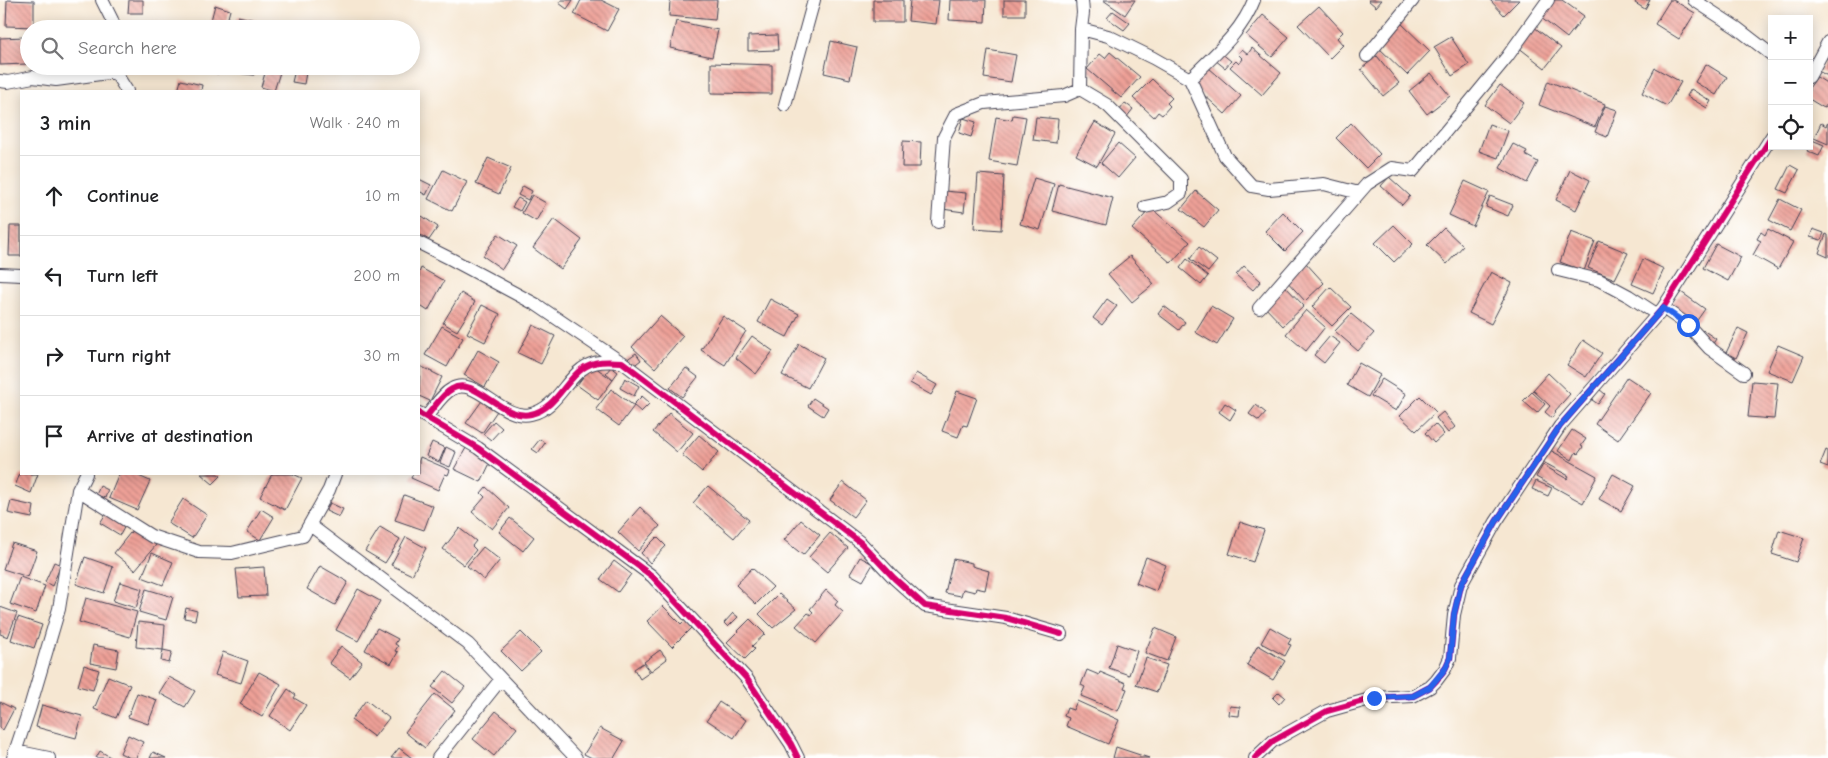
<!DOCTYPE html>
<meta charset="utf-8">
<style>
:root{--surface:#fff;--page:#f6f6f6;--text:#202124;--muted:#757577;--line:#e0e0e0}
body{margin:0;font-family:"Comic Neue",sans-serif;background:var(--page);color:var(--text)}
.controls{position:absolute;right:15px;top:15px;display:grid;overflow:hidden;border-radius:0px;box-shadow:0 2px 12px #0003}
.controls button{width:45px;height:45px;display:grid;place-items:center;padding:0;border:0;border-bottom:1px solid var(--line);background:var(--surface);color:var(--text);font:25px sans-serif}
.stop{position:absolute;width:15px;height:15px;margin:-11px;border:4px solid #2563eb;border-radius:50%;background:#fff}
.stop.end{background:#2563eb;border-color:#fff;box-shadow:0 1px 5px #0008}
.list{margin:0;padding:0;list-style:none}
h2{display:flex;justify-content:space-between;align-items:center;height:65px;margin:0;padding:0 20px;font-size:21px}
h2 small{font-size:16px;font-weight:400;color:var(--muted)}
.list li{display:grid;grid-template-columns:32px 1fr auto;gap:15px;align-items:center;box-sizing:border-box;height:80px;padding:0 20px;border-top:1px solid var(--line)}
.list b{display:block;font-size:19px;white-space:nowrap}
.list em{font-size:16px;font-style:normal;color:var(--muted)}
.icon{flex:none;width:28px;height:28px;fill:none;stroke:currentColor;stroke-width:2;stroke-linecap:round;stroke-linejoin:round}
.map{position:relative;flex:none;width:1828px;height:758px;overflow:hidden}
.search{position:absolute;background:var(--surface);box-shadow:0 2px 12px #0003;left:20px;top:20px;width:400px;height:55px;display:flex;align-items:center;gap:12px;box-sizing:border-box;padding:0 18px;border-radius:28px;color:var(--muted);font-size:19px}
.panel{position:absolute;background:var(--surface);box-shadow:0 2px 12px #0003;left:20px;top:90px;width:400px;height:385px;border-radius:0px}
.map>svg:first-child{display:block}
</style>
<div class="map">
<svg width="1828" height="758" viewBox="0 0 1828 758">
<defs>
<pattern id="building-back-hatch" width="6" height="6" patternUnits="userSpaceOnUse" patternTransform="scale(1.25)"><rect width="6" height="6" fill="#eea097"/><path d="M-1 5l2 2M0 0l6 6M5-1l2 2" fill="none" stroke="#c0827c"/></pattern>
</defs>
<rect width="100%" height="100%" fill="#fff"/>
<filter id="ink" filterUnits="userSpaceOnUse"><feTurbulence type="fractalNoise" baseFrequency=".02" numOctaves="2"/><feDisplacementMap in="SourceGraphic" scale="10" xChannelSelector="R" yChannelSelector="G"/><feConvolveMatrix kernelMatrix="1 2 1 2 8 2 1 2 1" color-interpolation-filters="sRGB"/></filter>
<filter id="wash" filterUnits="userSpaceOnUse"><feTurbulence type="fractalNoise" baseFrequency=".0096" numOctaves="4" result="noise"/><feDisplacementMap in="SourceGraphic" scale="20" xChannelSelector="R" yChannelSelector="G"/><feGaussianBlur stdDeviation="1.12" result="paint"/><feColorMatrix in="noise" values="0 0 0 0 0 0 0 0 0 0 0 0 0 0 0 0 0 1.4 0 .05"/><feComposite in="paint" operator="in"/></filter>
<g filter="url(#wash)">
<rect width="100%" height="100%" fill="#f6e7d2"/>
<g id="blocks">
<path fill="url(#building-back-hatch)" d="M7 0 34 1V27L6 26Z
M129 0H143V13H128Z
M561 0H573L567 9 559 3Z
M581 0H601L619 9 607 31 574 14Z
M670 0H717L715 20 669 16Z
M873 0H903V22H873Z
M910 0H939L936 24 908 21Z
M950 0H986L985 22 949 20Z
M1004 0H1025V15H1004Z
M1103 0H1135L1125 15Z
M1368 0H1382L1376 7Z
M1490 0H1519L1504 15Z
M1554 0H1562L1584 16 1567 38 1540 17Z
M1637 0H1650L1645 9 1635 3Z
M1670 0H1673L1695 13 1679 39 1655 24Z
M215 5 230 10 225 29 209 28Z
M1319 6 1343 32 1337 38 1343 45 1330 58 1298 25Z
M1113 11 1130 23 1124 30 1107 18Z
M1263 15 1289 37 1272 57 1246 35Z
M238 16 272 24 271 29H235Z
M676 21 718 30 712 57 670 48Z
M133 22 134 29H122V23Z
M1400 22 1430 51 1407 75 1377 46Z
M1534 27 1561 48 1545 68 1518 47Z
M777 35 778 50 748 51V36Z
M25 37 27 64 0 65V38Z
M1451 37 1469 65 1452 76 1434 47Z
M831 41 857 47 850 79 824 73Z
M1252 48 1281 73 1262 95 1230 67 1236 61 1239 64 1243 59 1238 54 1242 49 1248 54Z
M988 50 1016 55 1011 82 984 78Z
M1110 52 1140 77 1121 98 1087 69 1100 54 1105 58Z
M1828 52V76L1818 71Z
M1221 53 1231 61 1225 68 1215 60Z
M1377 56 1399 83 1383 96 1361 69Z
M711 63 772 65V94L711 93Z
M1706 64 1727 77 1716 95 1695 82Z
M184 66H219L218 74Z
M228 66H255L254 75 227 72Z
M267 66H282L274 91 261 87Z
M296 66 307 67 304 84 292 82Z
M1209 68 1241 96 1225 114 1193 85Z
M1655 68 1681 82 1667 106 1642 93Z
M1431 73 1450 96 1427 114 1409 91Z
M1817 77 1828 84V103L1824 108 1809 99V88Z
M1152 79 1172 98 1167 103 1170 106 1162 115 1158 112 1154 117 1133 98Z
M181 80 202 85 201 91H178Z
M1548 81 1605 104 1595 127 1539 105Z
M1500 85 1524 103 1509 123 1485 105Z
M1691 89 1711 101 1707 108 1687 96Z
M1125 103 1133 109 1126 118 1118 113Z
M1605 106 1617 110 1607 137 1595 132Z
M1013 115 1026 117 1017 166 989 161 996 117 1012 120Z
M1036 117 1058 119 1056 143 1033 140Z
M963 118 976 122 971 137 959 133Z
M1095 122 1115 134 1097 166 1076 155Z
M1828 122V144L1814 138 1821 123 1826 126Z
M1351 123 1380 154 1366 168 1336 138Z
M1489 124 1508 131 1498 158 1479 151Z
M1812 140 1824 145 1819 156 1807 151Z
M903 141 921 142 920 167H902Z
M1118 143 1135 158 1118 178 1101 163Z
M1513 144 1527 151 1525 155 1538 162 1527 183 1500 168Z
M488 158 511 168 499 194 476 184Z
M1790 165 1799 170 1787 193 1778 189Z
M443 170 467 182 452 211 428 199Z
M1570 170 1590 180 1576 210 1556 200Z
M978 174 1004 176 1001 230 974 228Z
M1389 177 1410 196 1402 205 1381 186Z
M1034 178 1054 184 1040 230 1020 224Z
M419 179 431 185 426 195 419 191Z
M1465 181 1489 192 1473 226 1449 215Z
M1059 184 1113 198 1106 225 1052 211Z
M523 186 532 191 528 200 518 195Z
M944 191 966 193 964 212 942 209Z
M1196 191 1218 210 1204 227 1181 209Z
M532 195 546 203 536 221 522 213Z
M1490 196 1513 205 1508 216 1486 207Z
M518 198 525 202 520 211 512 207Z
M1780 199 1801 210 1790 231 1769 220Z
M1151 208 1190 242 1171 263 1132 229Z
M1283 212 1303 232 1285 251 1265 231Z
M422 216 438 227 429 240 419 234V222Z
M554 219 582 240 561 269 533 248Z
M1394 225 1413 244 1394 262 1375 243Z
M10 226H21V256H9Z
M1444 228 1463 246 1447 264 1427 245Z
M1768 229 1793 242 1778 269 1753 255 1761 241 1757 239 1761 232 1765 235Z
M1813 229 1824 233 1821 240 1810 237Z
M1571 232 1595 241 1584 271 1560 262Z
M498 234 517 246 502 269 483 256Z
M1826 234 1828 235V257L1819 253Z
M1599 241 1628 253 1615 279 1588 268Z
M1716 244 1741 257 1728 281 1703 268Z
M1199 247 1217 261 1208 272 1190 259Z
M1130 256 1154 284 1132 302 1108 274Z
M1187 259 1208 276 1201 285 1180 268Z
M1643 259 1664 269 1653 293 1632 284Z
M1305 262 1324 283 1305 301 1285 279Z
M1244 266 1261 281 1253 290 1236 275Z
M421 268 444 281 428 311 419 305V273Z
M1491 272 1512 283 1491 324 1469 313Z
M1284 285 1304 306 1283 326 1263 305Z
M1330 287 1351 307 1332 326 1312 307Z
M1681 292 1705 309 1693 326 1669 308Z
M461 293 475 302 457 331 443 323Z
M770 299 799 314 787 337 758 322Z
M1107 299 1117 306 1102 325 1093 318Z
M482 305 500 314 485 342 467 333Z
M1164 306 1185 322 1179 330 1158 314Z
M1211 306 1233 319 1217 345 1195 332Z
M1306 310 1325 327 1306 351 1286 334Z
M1351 314 1374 333 1358 351 1335 331Z
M660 316 683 336 655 368 632 347Z
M723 316 746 331 725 365 701 350Z
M533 325 555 336 541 364 518 353Z
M442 326 463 338 447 367 425 355Z
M1738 328 1748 333 1736 358 1726 353Z
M1703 330 1716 339 1712 345 1699 336Z
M752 336 773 351 756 374 736 358Z
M1330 336 1340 343 1324 363 1314 355Z
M1583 340 1602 353 1586 377 1567 365Z
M799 344 824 358 808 388 782 375Z
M1778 345 1804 356 1793 381 1767 371Z
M478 350 499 362 485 387 464 375Z
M636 353 641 360 632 367 626 360Z
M1359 363 1380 375 1368 397 1347 385Z
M592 365 613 380 598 400 577 385Z
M420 366 442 377 430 401 419 396Z
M611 367 618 372 613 379 606 373Z
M686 368 698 377 682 397 670 388Z
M916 373 937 385 931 395 910 383Z
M1548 373 1570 394 1555 411 1556 412 1552 418 1545 412 1550 406 1533 390Z
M1627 377 1651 393 1618 440 1595 424Z
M625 378 639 386 634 396 620 388Z
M1382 379 1406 394 1396 411 1371 396Z
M1752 381 1778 383 1774 419 1748 417Z
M611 389 634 406 619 426 596 409Z
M1599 389 1605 394 1598 404 1592 400Z
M957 391 977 398 967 426 963 425 958 437 942 431Z
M1532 392 1545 404 1537 413 1523 401Z
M642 396 650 403 641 412 633 405Z
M1420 396 1436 412 1416 431 1400 416Z
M484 398 499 408 482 433 466 423Z
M813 398 828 408 823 416 808 406Z
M1225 403 1236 410 1230 420 1219 412Z
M1256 405 1266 413 1259 421 1249 414Z
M1443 412 1455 427 1448 433 1436 418Z
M669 413 693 433 677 452 653 432Z
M494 421 502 428 491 440 483 434Z
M1435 424 1444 434 1434 443 1425 433Z
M1572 430 1586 439 1581 446 1583 447 1578 454 1576 452 1572 460 1558 451Z
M699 435 719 452 702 472 682 455Z
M540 439 545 443 538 453 532 449Z
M432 442 445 448 439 462 426 456Z
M446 447 456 452 450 467 440 463Z
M466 448 491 461 481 482 454 469Z
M1550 450 1597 476 1583 503 1536 477 1543 465 1567 479 1569 476 1543 462Z
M1826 450 1828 451V468L1820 465Z
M420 457 450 470 448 475 445 474 438 490 411 478 413 474H419V461Z
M20 474H38L31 493 15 486Z
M119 474H134L150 481 137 510 109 498Z
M201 474H218L221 476 213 484Z
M272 474H293L302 478 285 510 260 497Z
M1613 474 1635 486 1621 511 1599 499Z
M1536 481 1552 488 1548 496 1532 489Z
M843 482 866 500 853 517 830 500Z
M100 486 108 490 105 498 96 495Z
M708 486 749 520 734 538 693 503Z
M486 487 509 508 492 529 472 512 485 497 481 493Z
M404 495 433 506 424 530 395 520Z
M183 499 207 515 192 538 168 523Z
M11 501 34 506 32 518 8 513Z
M330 503 343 509 339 517 326 511Z
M640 507 660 526 638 551 618 532Z
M261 509 274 517 260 540 247 532Z
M107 512 126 524 120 535 100 523Z
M510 518 534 537 523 551 499 532Z
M801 520 820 535 803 555 784 540Z
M1240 522 1264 530 1253 562 1229 554Z
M380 527 400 539 385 563 365 551Z
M134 528 156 545 135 570 114 553Z
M459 528 476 541 472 546 476 550 464 565 443 549Z
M1779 530 1804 538 1796 562 1772 554Z
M830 533 848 548 827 572 809 557Z
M406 537 426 548 412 575 391 565Z
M657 537 666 546 650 563 641 553Z
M12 543 37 551 28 577 3 569Z
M483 547 500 560 484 580 467 566Z
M152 553 173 562 163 585 142 577Z
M85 557 113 567 104 593 76 584Z
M860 557 873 564 863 581 850 574Z
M1146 557 1166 565 1156 591 1136 583Z
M953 559 972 563V566L989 571 985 590 976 588 975 592 963 589 961 596 945 593Z
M614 561 631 574 618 592 600 579Z
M54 562 61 565 52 586 45 582Z
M320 566 348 582 335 605 307 589Z
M264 567 266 596 239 597 236 569Z
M752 568 773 587 756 604 736 585Z
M20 577 45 586 36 613 10 604Z
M120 582 142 589 136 608 113 601Z
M146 589 173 597 166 620 139 612Z
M358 589 380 601 358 641 336 630Z
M826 590 838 601 835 605 843 612 816 643 796 626 808 613 811 615 813 612 810 609Z
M779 594 796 609 773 628 759 614Z
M86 598 137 612 130 637 79 622Z
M663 606 681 624 685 620 692 627 672 647 647 621Z
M0 607 17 613 8 637 0 634Z
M186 608 197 611 195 620 184 618Z
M733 613 738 617 728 627 724 623Z
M18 617 42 625 34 648 11 640Z
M750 619 765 634 752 646 755 649 745 659 727 642Z
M138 622 165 625 163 650 136 647Z
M1270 627 1291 639 1288 644 1291 645 1285 656 1261 643Z
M377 628 398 639 395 644 398 646 395 651 398 652 391 664 365 650Z
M1155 628 1176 637 1167 661 1145 653Z
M521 632 541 652 521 671 501 651Z
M1117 644 1137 651 1129 675 1109 668Z
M93 645 119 650 116 668 90 663Z
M1258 645 1285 661 1273 680 1247 665Z
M341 646 362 662 350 678 329 663Z
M163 650 172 652 169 663 161 661Z
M660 650 667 659 651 671 644 662Z
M223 652 248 661 241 683 215 675Z
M1146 658 1167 665 1157 692 1136 685Z
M643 663 650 672 640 679 634 669Z
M84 665 99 670 93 690 78 686Z
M1087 670 1099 675 1100 672 1126 683 1124 688 1127 689 1118 711 1081 696 1085 687 1081 685Z
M445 671 465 687 452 703 432 687Z
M259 672 281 684 262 717 240 704Z
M108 676 130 685 116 718 94 709Z
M169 677 195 691 185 707 159 693Z
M288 689 296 695 294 698 306 705 290 730 270 716Z
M1279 692 1285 697 1279 704 1273 698Z
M137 693 157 700 148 724 128 717Z
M435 694 455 710 425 748 405 732Z
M366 700 389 718 374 737 351 720Z
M1077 701 1119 720 1108 744 1066 726 1069 718 1064 716 1067 708 1073 710Z
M0 702 14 709 3 730 0 728Z
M719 702 746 720 734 738 707 720Z
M42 705 82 716 76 738 36 727Z
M1230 706 1240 707 1239 716 1229 715Z
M496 711 517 728 494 756 473 739Z
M600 728 624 741 614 758H592L584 754Z
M128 735 143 742 136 758H130L120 753Z
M1116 747 1149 758H1113Z
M399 748 412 758H391Z
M100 751 112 758H96Z
M153 752 166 758H150Z"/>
</g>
</g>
<g filter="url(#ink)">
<use href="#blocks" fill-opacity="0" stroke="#424052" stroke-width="1"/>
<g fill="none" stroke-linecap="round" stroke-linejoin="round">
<g stroke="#424052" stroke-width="14">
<path id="minor" d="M102 0 112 20 115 29
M1082 0 1083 13 1081 29 1108 36 1153 58 1190 79 1225 156 1252 186 1269 189 1324 184 1359 193
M1694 0 1737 28 1772 55
M1367 56 1413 0
M115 66V72L127 91
M1809 77 1828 42
M1190 79C1214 55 1242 32 1254 0
M0 81 8 82 33 77 56 80 115 72
M1080 89 1107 105 1181 179V193L1168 202 1145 207
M785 105 814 0
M938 222 944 137 956 114 984 103 1064 96 1080 89 1081 29
M419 243 451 259 537 305 621 362
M1558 270 1599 280 1629 296 1658 315
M0 274 21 275
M1259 308 1367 184 1392 168 1413 171 1507 57 1548 0
M1663 308 1688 325 1709 348 1744 373
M419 413 478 448 652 576 747 679 791 744 798 758
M426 417C434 408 442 394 452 389 475 375 502 421 531 414 556 408 564 382 582 369 593 360 609 361 622 362L861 543 894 578 925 606 1006 618 1061 634
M78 490 151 536 199 552 232 553 303 536 329 490 335 474
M310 525 468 644 576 758
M15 751 49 758
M13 758 30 707 59 609 78 490 86 474
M438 758 501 679
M1255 758 1273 741 1327 711 1374 698 1413 696 1430 687 1436 681 1445 669 1450 658 1454 615 1461 585 1496 522 1560 426 1663 308 1772 136"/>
</g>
<use href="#minor" stroke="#fff" stroke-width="12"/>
<g stroke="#fff" stroke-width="9">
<path id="cycleway" d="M419 413 478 448 652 576 747 679 791 744 798 758
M426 417C434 408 442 394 452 389 475 375 502 421 531 414 556 408 564 382 582 369 593 360 609 361 622 362L861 543 894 578 925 606 1006 618 1061 634
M1255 758 1273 741 1327 711 1374 698 1413 696 1430 687 1436 681 1445 669 1450 658 1454 615 1461 585 1496 522 1560 426 1663 308 1772 136"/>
</g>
<use href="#cycleway" stroke="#d6006c" stroke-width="6"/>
</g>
</g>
<g fill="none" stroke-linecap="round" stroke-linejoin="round" filter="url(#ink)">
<path stroke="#2563eb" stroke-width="6" d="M1374 698 1413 696 1430 687 1445 669 1450 658 1454 614 1461 585 1496 522 1560 426 1663 308 1688 325"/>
</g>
</svg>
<div class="controls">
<button>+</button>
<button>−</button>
<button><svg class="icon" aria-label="locate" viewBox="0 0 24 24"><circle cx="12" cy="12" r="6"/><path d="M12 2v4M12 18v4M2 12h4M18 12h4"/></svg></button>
</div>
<div class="stop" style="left:1688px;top:325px"></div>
<div class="stop end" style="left:1374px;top:698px"></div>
<div class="search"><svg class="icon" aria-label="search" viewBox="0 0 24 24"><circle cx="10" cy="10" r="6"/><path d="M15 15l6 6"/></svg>Search here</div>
<section class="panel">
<h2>3 min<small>Walk · 240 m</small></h2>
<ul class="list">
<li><svg class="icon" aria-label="ahead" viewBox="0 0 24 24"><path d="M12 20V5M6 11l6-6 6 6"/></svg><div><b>Continue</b></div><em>10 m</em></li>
<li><svg class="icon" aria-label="left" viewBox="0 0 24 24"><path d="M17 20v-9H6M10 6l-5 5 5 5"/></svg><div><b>Turn left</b></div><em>200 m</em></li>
<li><svg class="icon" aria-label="right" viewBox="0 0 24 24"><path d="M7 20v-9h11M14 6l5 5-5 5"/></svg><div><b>Turn right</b></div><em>30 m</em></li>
<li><svg class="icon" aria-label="arrive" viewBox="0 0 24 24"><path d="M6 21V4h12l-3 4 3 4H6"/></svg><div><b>Arrive at destination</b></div></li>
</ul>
</section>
</div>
